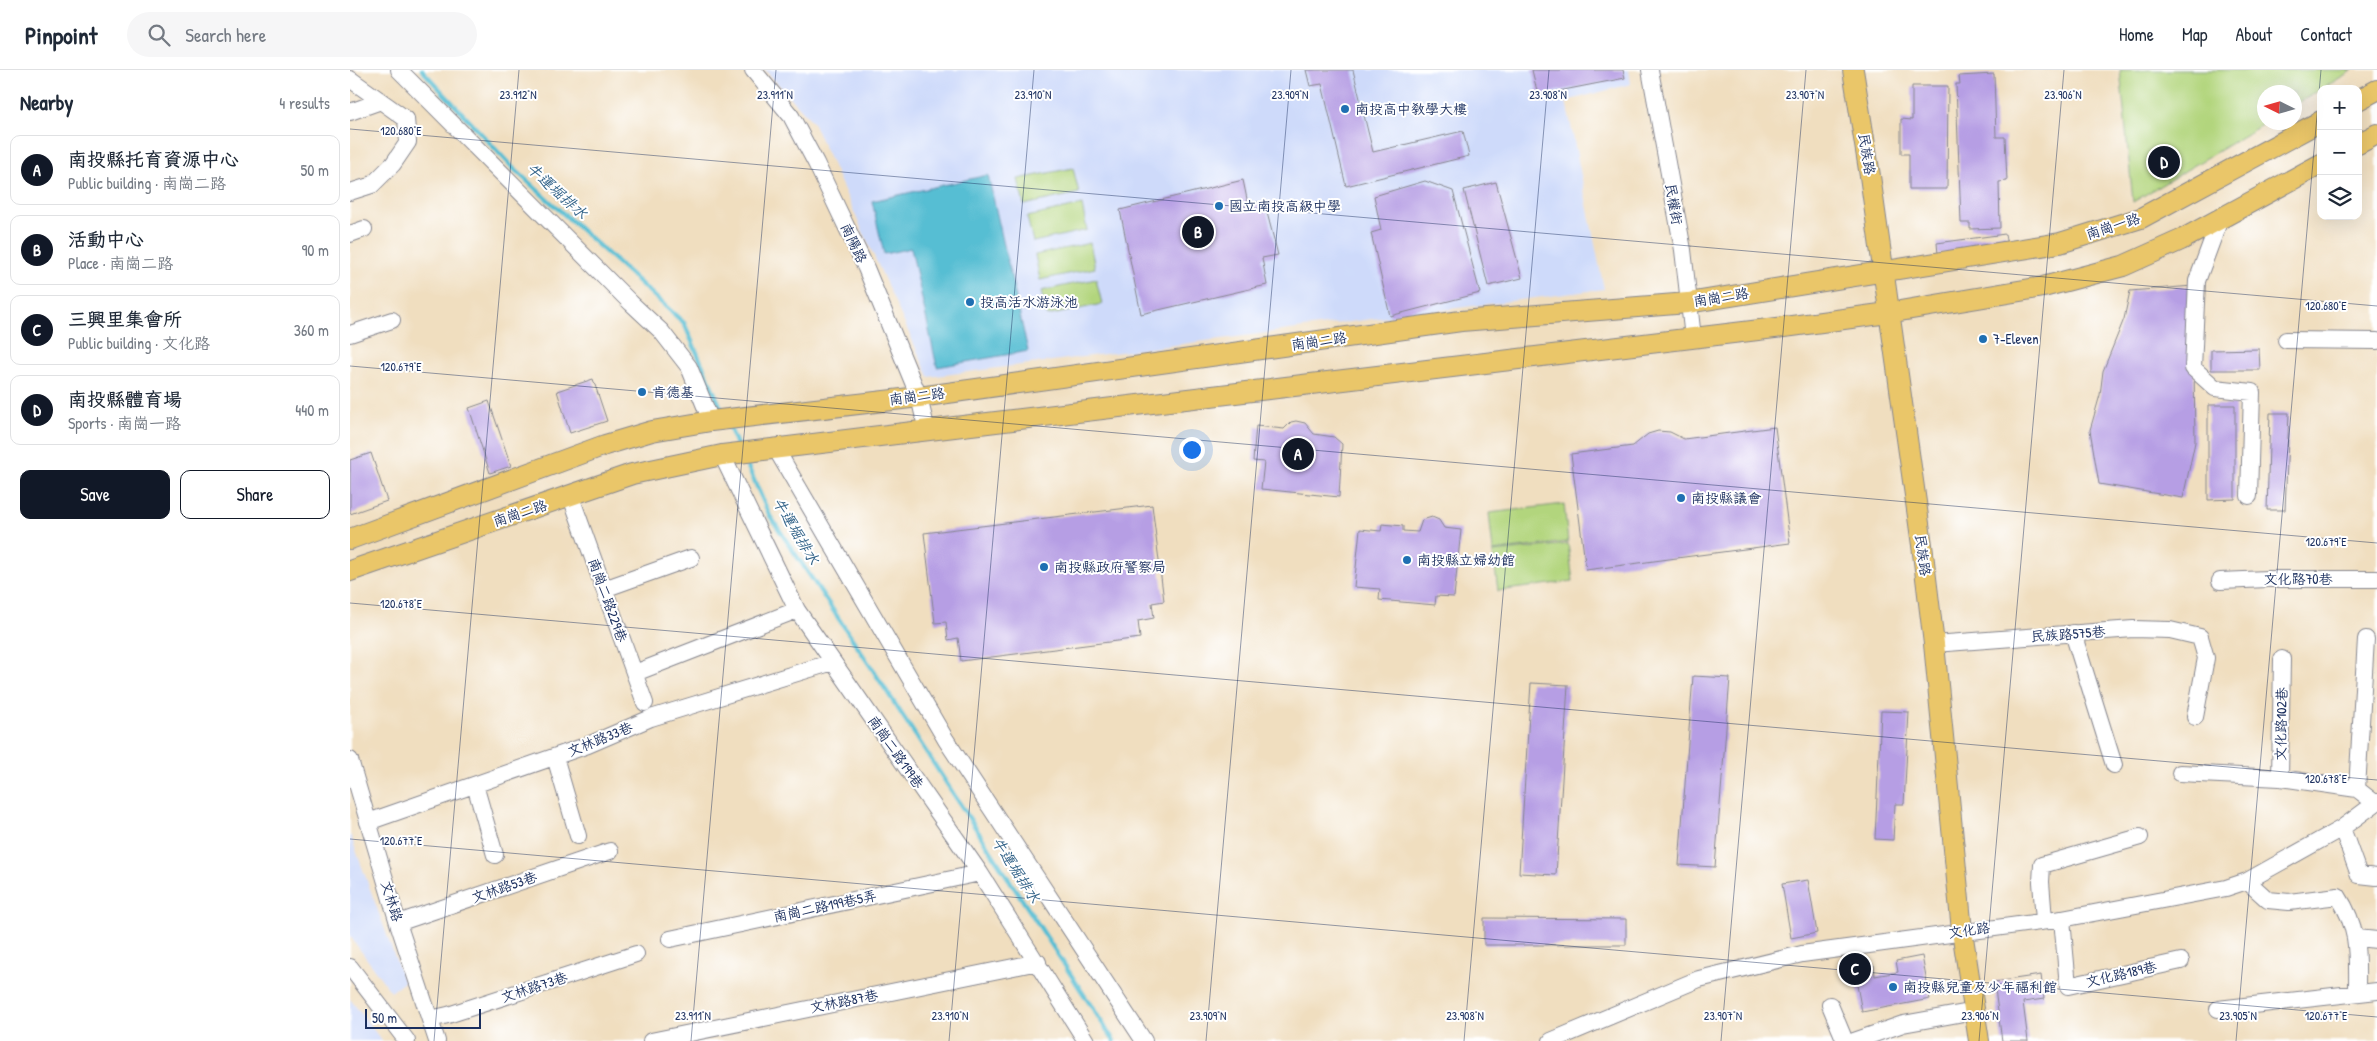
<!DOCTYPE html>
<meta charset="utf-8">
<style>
:root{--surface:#fff;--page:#f6f6f7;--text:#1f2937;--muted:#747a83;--line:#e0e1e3;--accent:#111827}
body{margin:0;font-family:"Patrick Hand","LXGW WenKai TC",sans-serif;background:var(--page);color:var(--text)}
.controls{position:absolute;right:15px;top:15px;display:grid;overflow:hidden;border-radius:10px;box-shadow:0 5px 20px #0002}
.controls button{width:45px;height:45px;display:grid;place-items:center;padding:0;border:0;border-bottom:1px solid var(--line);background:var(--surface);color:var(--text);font:25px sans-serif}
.compass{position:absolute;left:1907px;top:15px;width:45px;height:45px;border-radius:50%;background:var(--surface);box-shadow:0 5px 20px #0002;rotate:275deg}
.scale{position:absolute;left:15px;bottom:12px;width:116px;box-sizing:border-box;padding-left:5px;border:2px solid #1b2f5e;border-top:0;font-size:14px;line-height:18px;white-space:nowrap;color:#1b2f5e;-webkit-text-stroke:4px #fff;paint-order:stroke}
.you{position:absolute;left:841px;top:379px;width:18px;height:18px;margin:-12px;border:4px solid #fff;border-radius:50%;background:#1a73e8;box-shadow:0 0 0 8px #1a73e833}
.badge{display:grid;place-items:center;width:32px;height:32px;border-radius:50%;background:var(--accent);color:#fff;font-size:16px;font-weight:700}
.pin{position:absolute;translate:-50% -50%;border:2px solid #fff;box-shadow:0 1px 5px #0006}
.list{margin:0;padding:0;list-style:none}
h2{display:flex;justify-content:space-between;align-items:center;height:65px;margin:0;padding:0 20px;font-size:21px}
h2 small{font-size:16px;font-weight:400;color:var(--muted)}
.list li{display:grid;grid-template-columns:32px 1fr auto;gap:15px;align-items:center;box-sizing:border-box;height:70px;margin:0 10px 10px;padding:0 10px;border:1px solid var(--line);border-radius:10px}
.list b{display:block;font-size:19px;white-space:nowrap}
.list p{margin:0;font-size:16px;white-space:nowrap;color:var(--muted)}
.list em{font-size:16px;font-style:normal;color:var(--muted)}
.actions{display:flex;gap:10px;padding:15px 20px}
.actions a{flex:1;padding:11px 0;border:1px solid var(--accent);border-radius:10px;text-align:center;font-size:18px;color:var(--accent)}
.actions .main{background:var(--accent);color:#fff}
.icon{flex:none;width:28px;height:28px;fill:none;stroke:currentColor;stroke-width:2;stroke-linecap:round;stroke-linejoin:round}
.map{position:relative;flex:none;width:2027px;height:971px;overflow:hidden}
header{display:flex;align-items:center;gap:30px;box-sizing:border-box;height:70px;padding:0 25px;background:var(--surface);border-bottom:1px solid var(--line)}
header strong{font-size:24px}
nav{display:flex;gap:28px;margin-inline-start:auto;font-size:18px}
.search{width:350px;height:45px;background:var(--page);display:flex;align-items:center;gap:12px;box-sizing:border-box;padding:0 18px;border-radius:28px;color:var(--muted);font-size:19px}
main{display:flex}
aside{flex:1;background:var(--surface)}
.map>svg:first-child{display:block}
</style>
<header>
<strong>Pinpoint</strong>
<div class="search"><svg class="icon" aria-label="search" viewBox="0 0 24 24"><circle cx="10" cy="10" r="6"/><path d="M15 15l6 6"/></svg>Search here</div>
<nav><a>Home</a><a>Map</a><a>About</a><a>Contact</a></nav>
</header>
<main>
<aside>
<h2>Nearby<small>4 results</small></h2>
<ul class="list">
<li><span class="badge">A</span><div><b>南投縣托育資源中心</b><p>Public building · 南崗二路</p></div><em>50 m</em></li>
<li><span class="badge">B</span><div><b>活動中心</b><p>Place · 南崗二路</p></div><em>90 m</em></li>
<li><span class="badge">C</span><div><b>三興里集會所</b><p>Public building · 文化路</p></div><em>360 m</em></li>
<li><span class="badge">D</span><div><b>南投縣體育場</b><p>Sports · 南崗一路</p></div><em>440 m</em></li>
</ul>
<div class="actions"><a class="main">Save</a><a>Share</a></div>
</aside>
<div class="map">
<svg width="2027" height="971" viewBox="0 0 2027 971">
<rect width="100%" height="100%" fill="#fff"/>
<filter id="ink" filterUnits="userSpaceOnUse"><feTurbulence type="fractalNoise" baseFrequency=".02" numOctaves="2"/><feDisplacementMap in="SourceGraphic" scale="10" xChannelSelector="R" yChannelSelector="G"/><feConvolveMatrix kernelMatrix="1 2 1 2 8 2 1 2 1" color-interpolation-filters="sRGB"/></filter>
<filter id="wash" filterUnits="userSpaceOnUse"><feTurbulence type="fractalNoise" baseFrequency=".0096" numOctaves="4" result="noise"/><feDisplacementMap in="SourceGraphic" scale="20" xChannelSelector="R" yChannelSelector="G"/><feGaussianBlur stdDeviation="1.12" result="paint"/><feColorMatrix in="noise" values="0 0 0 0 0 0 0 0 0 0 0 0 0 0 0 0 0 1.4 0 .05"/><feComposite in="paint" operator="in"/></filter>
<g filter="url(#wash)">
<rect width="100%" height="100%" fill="#f0debf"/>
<path fill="#cedafa" d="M415 0H1279L1281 14 1216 31 1254 219 579 307 463 52Z
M0 764 54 912 41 922 0 866Z
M0 929 32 971H0Z"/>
<path fill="#b2d57d" stroke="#66826e" d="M1770 0H2003L1945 35 1944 22H1914L1915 53 1783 132Z
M723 98 729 123 674 135 668 109Z
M732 135 737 160 683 172 677 147Z
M740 173 745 198 690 210 685 185Z
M746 209 752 234 697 246 691 221Z
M1214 434 1218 472 1143 481 1139 443Z
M1218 474 1223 511 1148 521 1143 482Z"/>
<path fill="#56bed3" stroke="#387698" d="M638 105 678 281 587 297 561 178 534 184 522 131Z"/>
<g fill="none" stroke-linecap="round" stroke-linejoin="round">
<path stroke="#56bed3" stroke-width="4.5" d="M72 0 163 98 334 253 374 345
M378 354 388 377
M394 388 420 446 521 597 764 971"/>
</g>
<g id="blocks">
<path fill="#b69ee4" d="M956 0H1003L1023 82 1113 61 1119 86 996 116 972 14 960 16Z
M1182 0H1273L1275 8 1188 25Z
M1644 4 1646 67H1655L1657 111 1649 112 1650 158 1620 159V153H1611L1606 14H1610L1609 6Z
M1562 16H1598L1597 119H1559V84H1551V49L1562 50Z
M893 110 898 134 914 131 928 185 912 188 917 215 791 244 770 140Z
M1075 111 1103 121 1130 223 1040 246 1021 163 1031 160 1024 126Z
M1146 112 1172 208 1138 216 1114 120Z
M1655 164 1657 176 1588 184 1587 173Z
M1843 216 1845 372 1833 428 1749 414 1740 360 1750 325 1753 301 1774 249 1780 221Z
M1909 279 1910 300H1861V280Z
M243 309 257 351 220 363 207 321Z
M139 331 161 396 140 403 119 338Z
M1858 335H1885V429L1858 430Z
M1920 343H1939L1935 440H1917Z
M946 351 955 353 964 364 984 367 992 374 989 427 911 419 914 392 903 391 906 356 934 359 941 352Z
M1425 357 1440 473 1236 500 1221 384 1283 376 1298 364 1308 361 1320 362 1334 369Z
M21 383 37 431 0 444V390Z
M802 435 814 531 802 533 804 548 788 551 790 568 611 591 608 568 598 570 596 552 585 553 574 463Z
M1082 447 1089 450 1094 458 1111 460 1104 527 1086 526 1085 535 1029 530 1030 519 1004 517 1010 459 1031 461 1032 454 1053 456V461L1068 462 1072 450Z
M1343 606 1380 608 1365 797 1329 795Z
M1181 613 1218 615 1206 805 1169 803Z
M1531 641 1559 642 1554 734H1545L1543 770 1525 769Z
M1458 810 1467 863 1441 868 1432 814Z
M1134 848 1276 849V875H1134Z
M1572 886 1580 929 1512 942 1504 899 1524 895 1525 906 1548 902 1546 891Z
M1691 905 1694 929 1673 932 1678 971H1652L1644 912Z"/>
</g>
</g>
<g filter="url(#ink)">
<use href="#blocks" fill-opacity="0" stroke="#86868e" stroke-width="1"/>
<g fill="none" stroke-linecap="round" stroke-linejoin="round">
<g stroke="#86868e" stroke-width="18">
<path id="minor" d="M49 0 281 233 311 261 339 297 361 351
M403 0 441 46 466 93 516 198 569 327 577 361
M1300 0 1333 180 1343 268
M0 9 56 49 58 72 43 94 22 115 0 122
M0 42 31 31
M1870 149 1847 211 1843 298 1865 318 1902 322 1899 426
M0 164 14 159
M0 264 42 250
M1936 270 2027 271
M426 379 596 670 794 971
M372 385 447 540 630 803 736 971
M221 427 295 633
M1870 511 1918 509H2027
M254 519 341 488
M1723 563 1764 695
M1584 574 1783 559 1820 560 1850 567 1856 588 1845 647
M1932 589 1930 708 2007 719 2025 733
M285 603 447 540
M205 687 228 766
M0 690 48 853 87 971
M1830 703 1930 708
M125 715 145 785
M2007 719 2016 569
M18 752 238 675 301 648 483 592
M1992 758 2009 805 2027 807
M1897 811 1918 830 1939 832 1988 826C2010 860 2007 884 2007 923
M1712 849 1718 916 1831 891
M1694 850 1691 812 1692 795 1790 767
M48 853 260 781
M2007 868 2027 870
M320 869 630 803
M0 897 57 971
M1480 935 1495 971
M1868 939 2027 921
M80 949 98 945 286 884
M301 971 688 892
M1201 971 1349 909 1452 884 1712 849 1876 818 1897 811 1992 758 2027 732
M1504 971 1553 954 1625 941"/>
</g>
<g stroke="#86868e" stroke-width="22">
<path id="major" d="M1503 0 1520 106 1572 475 1584 574 1612 861 1629 971
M2008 30 2027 20
M2008 74 2027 64
M0 469 255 375 302 361 361 351 569 327 1111 251 1338 233 1710 173 1791 148 1971 51
M0 501 282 404 372 385 1442 256 1538 243 1693 217 1773 196 1831 170 1971 94"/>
</g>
<use href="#minor" stroke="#fff" stroke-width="16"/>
<use href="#major" stroke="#eac669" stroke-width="20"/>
</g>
</g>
<path fill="none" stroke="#1b2f5e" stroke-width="1" stroke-opacity="0.45" d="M0 59 2027 236M0 296 2027 473M0 533 2027 710M0 769 2027 947M84 971 169 0M341 971 426 0M599 971 684 0M856 971 941 0M1114 971 1199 0M1371 971 1456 0M1629 971 1714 0M1886 971 1971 0"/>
<g fill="#1f6fb2" stroke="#fff" stroke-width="2">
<circle cx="995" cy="39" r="5"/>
<circle cx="869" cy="136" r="5"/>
<circle cx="620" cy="232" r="5"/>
<circle cx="1633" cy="269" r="5"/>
<circle cx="292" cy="322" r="5"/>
<circle cx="1331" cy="428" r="5"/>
<circle cx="1057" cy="490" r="5"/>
<circle cx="694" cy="497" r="5"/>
<circle cx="1543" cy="917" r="5"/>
</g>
<g text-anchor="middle" stroke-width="4" stroke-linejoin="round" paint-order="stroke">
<g font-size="14" fill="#1b2f5e" stroke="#fff" text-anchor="start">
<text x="1005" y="44">南投高中教學大樓</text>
<text x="879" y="141">國立南投高級中學</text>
<text x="630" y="237">投高活水游泳池</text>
<text x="1643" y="274">7-Eleven</text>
<text x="302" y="327">肯德基</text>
<text x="1341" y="433">南投縣議會</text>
<text x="1067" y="495">南投縣立婦幼館</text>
<text x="704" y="502">南投縣政府警察局</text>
<text x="1553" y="922">南投縣兒童及少年福利館</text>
</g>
<g font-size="14" fill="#1b2f5e" stroke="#fff">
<text transform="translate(1517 84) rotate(81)" y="5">民族路</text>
<text transform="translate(1324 134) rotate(80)" y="5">民權街</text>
<text transform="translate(1763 156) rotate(-18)" y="5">南崗一路</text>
<text transform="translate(504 173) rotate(65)" y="5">南陽路</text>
<text transform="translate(1371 227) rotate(-9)" y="5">南崗二路</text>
<text transform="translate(969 271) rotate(-8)" y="5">南崗二路</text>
<text transform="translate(567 326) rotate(-7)" y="5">南崗二路</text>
<text transform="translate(170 443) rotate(-18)" y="5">南崗二路</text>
<text transform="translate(1573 485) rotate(82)" y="5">民族路</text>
<text x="1948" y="514">文化路70巷</text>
<text transform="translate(258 530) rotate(70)" y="5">南崗二路229巷</text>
<text transform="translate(1718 564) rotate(-4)" y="5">民族路575巷</text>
<text transform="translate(1931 654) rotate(-89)" y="5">文化路102巷</text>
<text transform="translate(250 669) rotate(-22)" y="5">文林路33巷</text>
<text transform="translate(546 682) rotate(55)" y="5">南崗二路199巷</text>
<text transform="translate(154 817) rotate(-19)" y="5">文林路53巷</text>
<text transform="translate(42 831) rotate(73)" y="5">文林路</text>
<text transform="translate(475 836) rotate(-12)" y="5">南崗二路199巷5弄</text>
<text transform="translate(1619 860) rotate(-8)" y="5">文化路</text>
<text transform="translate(1771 904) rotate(-13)" y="5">文化路189巷</text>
<text transform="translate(184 917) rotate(-18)" y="5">文林路73巷</text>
<text transform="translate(494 931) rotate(-11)" y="5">文林路87巷</text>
</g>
<g font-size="15" font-style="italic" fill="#306187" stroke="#fff">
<text transform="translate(207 121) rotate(42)" y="5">牛運堀排水</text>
<text transform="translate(446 461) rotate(59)" y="5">牛運堀排水</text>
<text transform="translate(666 800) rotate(57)" y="5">牛運堀排水</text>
</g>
</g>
<g font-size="12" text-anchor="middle" fill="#1b2f5e" stroke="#fff" stroke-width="4" stroke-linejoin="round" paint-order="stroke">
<text x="168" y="29">23.912°N</text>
<text x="425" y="29">23.911°N</text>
<text x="683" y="29">23.910°N</text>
<text x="940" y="29">23.909°N</text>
<text x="1198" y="29">23.908°N</text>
<text x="1455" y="29">23.907°N</text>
<text x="1713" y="29">23.906°N</text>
<text x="51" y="65">120.680°E</text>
<text x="1976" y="240">120.680°E</text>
<text x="51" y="301">120.679°E</text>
<text x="1976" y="476">120.679°E</text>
<text x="51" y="538">120.678°E</text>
<text x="1976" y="713">120.678°E</text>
<text x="51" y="775">120.677°E</text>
<text x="1976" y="950">120.677°E</text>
<text x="343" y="950">23.911°N</text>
<text x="600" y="950">23.910°N</text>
<text x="858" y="950">23.909°N</text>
<text x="1115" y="950">23.908°N</text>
<text x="1373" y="950">23.907°N</text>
<text x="1630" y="950">23.906°N</text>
<text x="1888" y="950">23.905°N</text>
</g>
</svg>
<div class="controls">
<button>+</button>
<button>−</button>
<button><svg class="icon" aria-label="layers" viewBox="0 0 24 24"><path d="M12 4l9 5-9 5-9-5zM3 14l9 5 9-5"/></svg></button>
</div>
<svg class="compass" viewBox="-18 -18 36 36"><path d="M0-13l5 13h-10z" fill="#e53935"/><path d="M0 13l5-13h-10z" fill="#747a83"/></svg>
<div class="scale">50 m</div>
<div class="you"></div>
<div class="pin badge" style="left:948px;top:384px">A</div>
<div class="pin badge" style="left:848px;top:162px">B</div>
<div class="pin badge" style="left:1505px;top:899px">C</div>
<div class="pin badge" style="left:1814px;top:92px">D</div>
</div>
</main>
